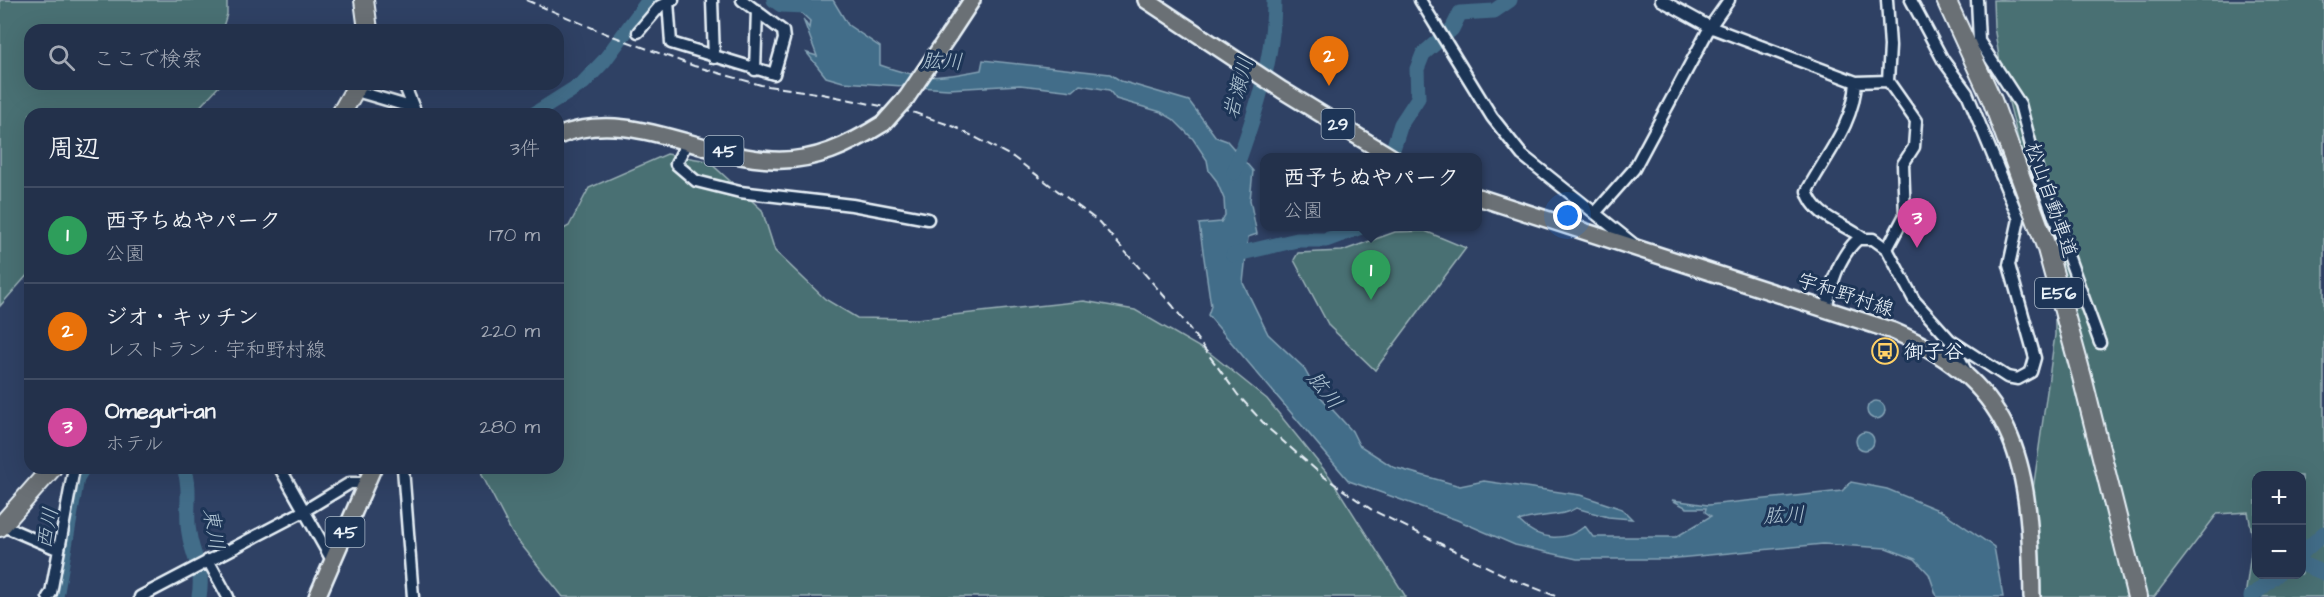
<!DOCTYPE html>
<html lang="ja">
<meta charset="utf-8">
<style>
:root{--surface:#23314b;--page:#2b3952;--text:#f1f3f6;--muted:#a3a9b5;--line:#404c63;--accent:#ffd166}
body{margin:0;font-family:"Architects Daughter","Klee One",sans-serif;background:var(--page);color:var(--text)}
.controls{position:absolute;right:18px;bottom:18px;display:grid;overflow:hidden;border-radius:12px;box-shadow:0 6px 24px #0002}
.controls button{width:54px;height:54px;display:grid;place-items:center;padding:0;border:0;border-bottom:2px solid var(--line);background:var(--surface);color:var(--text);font:30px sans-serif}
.you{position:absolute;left:1568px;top:216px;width:21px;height:21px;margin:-15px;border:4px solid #fff;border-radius:50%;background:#1a73e8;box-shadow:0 0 0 9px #1a73e833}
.badge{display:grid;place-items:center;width:39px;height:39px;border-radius:50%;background:var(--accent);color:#fff;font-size:20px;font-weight:700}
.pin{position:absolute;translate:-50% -50px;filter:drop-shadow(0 2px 3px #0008)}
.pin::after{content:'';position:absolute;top:32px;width:21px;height:18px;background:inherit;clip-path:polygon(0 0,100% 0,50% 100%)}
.popup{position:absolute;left:1260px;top:153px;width:222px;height:78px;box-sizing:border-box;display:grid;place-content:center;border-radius:12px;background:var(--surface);filter:drop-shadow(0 2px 4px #0005);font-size:20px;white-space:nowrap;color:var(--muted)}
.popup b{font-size:22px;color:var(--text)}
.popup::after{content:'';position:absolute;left:50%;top:100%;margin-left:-12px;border:12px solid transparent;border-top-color:var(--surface)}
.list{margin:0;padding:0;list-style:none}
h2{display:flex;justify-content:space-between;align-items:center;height:78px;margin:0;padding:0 24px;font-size:26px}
h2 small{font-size:20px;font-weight:400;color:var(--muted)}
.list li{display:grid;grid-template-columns:39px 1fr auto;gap:18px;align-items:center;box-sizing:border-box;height:96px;padding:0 24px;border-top:2px solid var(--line)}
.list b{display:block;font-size:22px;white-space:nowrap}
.list p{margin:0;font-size:20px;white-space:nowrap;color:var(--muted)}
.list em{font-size:20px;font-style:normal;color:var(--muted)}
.icon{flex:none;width:33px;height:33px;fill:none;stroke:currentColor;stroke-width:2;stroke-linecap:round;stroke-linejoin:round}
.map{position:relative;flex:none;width:2324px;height:597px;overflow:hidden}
.search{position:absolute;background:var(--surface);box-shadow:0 6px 24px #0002;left:24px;top:24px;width:540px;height:66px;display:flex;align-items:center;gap:15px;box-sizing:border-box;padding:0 21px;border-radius:18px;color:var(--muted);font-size:22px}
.panel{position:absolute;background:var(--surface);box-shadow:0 6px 24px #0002;left:24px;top:108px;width:540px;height:366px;border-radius:18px}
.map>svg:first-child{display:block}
</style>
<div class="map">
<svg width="2324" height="597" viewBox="0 0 2324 597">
<rect width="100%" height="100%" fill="#2f4164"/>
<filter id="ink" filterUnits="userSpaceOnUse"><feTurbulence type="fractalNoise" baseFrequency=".0167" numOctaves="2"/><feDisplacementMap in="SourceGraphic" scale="12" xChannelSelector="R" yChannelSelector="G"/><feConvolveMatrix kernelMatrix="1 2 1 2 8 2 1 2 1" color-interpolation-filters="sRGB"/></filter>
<g filter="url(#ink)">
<path fill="#4a7073" stroke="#99b0b6" stroke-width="1.5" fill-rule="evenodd" d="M0 0H227V14L222 30H30V84H221L193 114H30V272L0 306Z
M1993 0H2324V597H2245L2253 539 2248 512 2217 514 2154 597H2031L2030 511 2055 335V290L2002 74 1994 27ZM2256 476H2302V574H2256Z
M667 154 708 161 762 210 775 251 825 299 857 318 916 319 1084 301 1135 310 1211 354 1267 399 1330 477 1406 597H563L512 533 482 475 481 468H558V232L569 226 589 188Z
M1425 231 1466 248 1375 370 1329 326 1294 260 1298 253 1342 251 1395 232Z"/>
<path fill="#426d89" stroke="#84a2b5" stroke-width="1.5" d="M782 0H833L848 25 880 47V65C923 80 936 79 981 70L983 60 1110 74 1121 81 1189 101 1216 137 1227 141 1253 171 1250 200 1257 234 1248 237 1243 283 1268 334 1303 367 1319 395 1352 431 1359 445 1393 467 1460 486 1484 481 1580 495 1622 509 1632 519 1608 517 1576 508C1563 517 1537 514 1519 521 1537 540 1565 543 1585 526L1593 537H1676L1711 516 1705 512 1706 508H1687L1672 500 1708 505 1842 491 1851 482 1887 489 1943 512 1994 547 2003 597H1937L1929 574 1915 559 1886 548 1823 544 1667 559H1577L1515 545 1457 520 1349 481 1208 315 1211 306 1199 224 1221 222 1225 215 1224 199 1216 180 1209 171 1207 160 1193 139 1173 119 1161 112 1116 99 1109 90 1080 85 1073 91 1020 85 948 89 843 82 826 77 807 53 817 56 803 19 809 28 810 21 797 9 787 8Z
M1867 410a9 9 0 1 1 18 0a9 9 0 1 1-18 0Z
M1856 441a9 9 0 1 1 18 0a9 9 0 1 1-18 0Z"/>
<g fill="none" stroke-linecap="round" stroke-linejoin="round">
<path stroke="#426d89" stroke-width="15" d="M774 0 781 5 805 6
M534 114 583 83 604 61 649 0
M1393 149 1401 124 1418 98 1417 69 1423 54 1452 29 1460 13 1494 11 1510 0
M1234 173C1254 118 1274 60 1274 0
M1233 255 1297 240H1326L1364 226
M184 468C192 489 185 511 189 533 193 560 204 567 199 597
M2302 553 2324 533
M2302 564 2324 573
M56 597 77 478 83 468
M2251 597 2278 574"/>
<g stroke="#e8f1f8" stroke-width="15">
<path id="street" d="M712 0 714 58
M1420 0 1492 117 1522 155 1636 246
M1661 0 1710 27 1856 82 1888 81 1916 121 1914 147 1903 164 1905 215 1887 249
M1887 0 1890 46 1888 81
M1911 0 1943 60 1967 93 2019 219 2009 265 2035 358 2031 372 2018 379 2007 377 1950 340
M1977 0 1979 41 2020 104 2039 176 2100 343
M668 1 671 43 774 74 784 39 783 31 742 0
M638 32 660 6 673 0
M755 70 757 10
M1856 82C1854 124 1826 155 1807 191 1815 218 1844 223 1864 239
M404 84 415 111
M357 88 363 93 414 108
M687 142 676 164 696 181 740 192 852 205 928 219
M1596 212 1634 169 1710 27 1729 0
M1826 310C1831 285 1838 257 1858 239H1873L1887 249 1914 300 1950 340 1968 375
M280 468 333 562
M403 468 413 597
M1 525 57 549
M208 560 228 597
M48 597 51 593 74 468
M140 597 304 511 350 483H367"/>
</g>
<g stroke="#e8f1f8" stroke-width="20">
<path id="primary" d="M1146 0 1282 90 1393 158
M949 35 972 0
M558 136C628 106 703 158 773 160 815 162 849 145 884 123
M1478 197 1893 331C2022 386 2030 471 2032 597
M317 597 373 468"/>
</g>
<g stroke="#e8f1f8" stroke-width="22">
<path id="highway" d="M364 0 368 30
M1946 0 1992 100 2047 249 2082 377 2137 597
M341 114 358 84
M0 527 52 468"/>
</g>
<use href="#street" stroke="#1d3557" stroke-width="10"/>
<use href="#primary" stroke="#6b7074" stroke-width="15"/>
<use href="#highway" stroke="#6b7074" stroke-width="18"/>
<path stroke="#e8f1f8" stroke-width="2" stroke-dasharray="9 4.5" stroke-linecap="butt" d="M526 0 607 34 694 66 761 85 817 93 915 113 955 127 1013 157 1099 222 1173 306 1238 395 1269 429 1323 476 1372 510 1512 579 1558 597"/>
<g stroke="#e8f1f8" stroke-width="20" stroke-linecap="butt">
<path id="primary-bridge" d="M884 123 907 97 949 35"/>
</g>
<use href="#primary-bridge" stroke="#6b7074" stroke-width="15"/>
</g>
</g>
<defs>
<g id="bus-ring" transform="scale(1.35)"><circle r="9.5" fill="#1d3557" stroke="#ffd166" stroke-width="1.5"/><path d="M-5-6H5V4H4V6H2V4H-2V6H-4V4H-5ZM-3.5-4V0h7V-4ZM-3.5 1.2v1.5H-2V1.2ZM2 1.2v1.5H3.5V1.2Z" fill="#ffd166"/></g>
</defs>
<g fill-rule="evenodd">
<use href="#bus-ring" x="1885" y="351"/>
</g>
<g text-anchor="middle" stroke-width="6" stroke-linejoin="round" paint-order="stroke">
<g fill="#1d3557" stroke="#abb9c8" stroke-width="1.5">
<rect x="1321.5" y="109" width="33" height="30" rx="4.5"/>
<rect x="704.5" y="136" width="39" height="30" rx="4.5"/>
<rect x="2035" y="278" width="48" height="30" rx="4.5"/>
<rect x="325.5" y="517" width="39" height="30" rx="4.5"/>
</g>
<g font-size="18" font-weight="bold" fill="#e8f1f8">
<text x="1338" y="130">29</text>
<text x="724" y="157">45</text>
<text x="2059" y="299">E56</text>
<text x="345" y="538">45</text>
</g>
<g font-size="20" fill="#e8f1f8" stroke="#1d3557">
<text transform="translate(2052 200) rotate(71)" y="7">松山自動車道</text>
<text transform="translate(1846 294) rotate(18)" y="7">宇和野村線</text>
</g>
<g font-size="20" font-weight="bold" fill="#e8f1f8" stroke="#1d3557" text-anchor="start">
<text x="1904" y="358">御子谷</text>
</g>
<g font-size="21" font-style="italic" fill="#aec3d1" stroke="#1d3557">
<text transform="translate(942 61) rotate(2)" y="7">肱川</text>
<text transform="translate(1238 88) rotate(-75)" y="7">岩瀬川</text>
<text transform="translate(1325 390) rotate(52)" y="7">肱川</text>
<text transform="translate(1784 515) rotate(-2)" y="7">肱川</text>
<text transform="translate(47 528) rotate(-80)" y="7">西川</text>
<text transform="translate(214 529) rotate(81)" y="7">東川</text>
</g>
</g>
</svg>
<div class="controls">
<button>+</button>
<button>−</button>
</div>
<div class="you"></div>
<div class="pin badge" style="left:1371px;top:300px;background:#2e9e5b">1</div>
<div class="popup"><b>西予ちぬやパーク</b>公園</div>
<div class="pin badge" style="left:1329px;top:86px;background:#e8710a">2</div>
<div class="pin badge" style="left:1917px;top:248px;background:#d1479c">3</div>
<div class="search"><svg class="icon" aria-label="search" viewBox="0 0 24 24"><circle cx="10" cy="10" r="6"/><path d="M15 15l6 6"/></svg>ここで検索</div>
<section class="panel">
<h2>周辺<small>3件</small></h2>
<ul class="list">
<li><span class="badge" style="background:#2e9e5b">1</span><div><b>西予ちぬやパーク</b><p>公園</p></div><em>170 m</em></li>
<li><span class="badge" style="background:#e8710a">2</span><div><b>ジオ・キッチン</b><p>レストラン · 宇和野村線</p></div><em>220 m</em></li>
<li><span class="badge" style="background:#d1479c">3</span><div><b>Omeguri-an</b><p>ホテル</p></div><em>280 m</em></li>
</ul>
</section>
</div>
